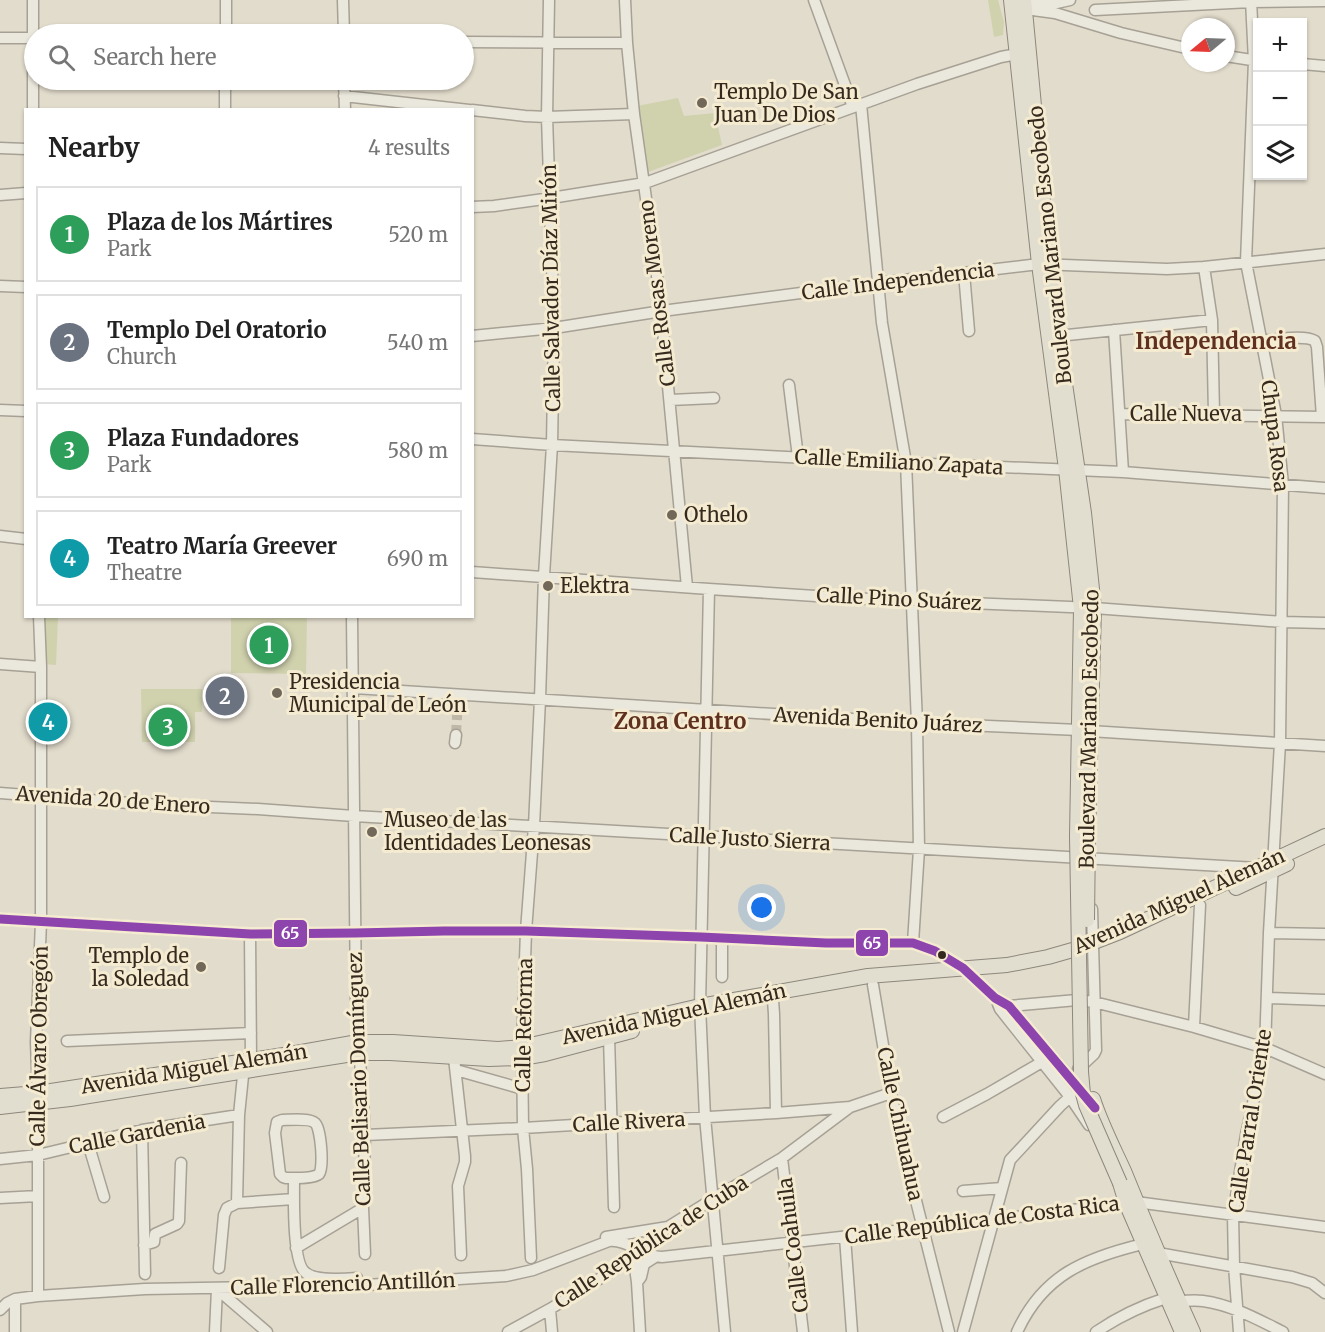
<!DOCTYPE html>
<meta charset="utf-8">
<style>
:root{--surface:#fff;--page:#f2f2f2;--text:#222;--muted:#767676;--line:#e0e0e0;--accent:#72685a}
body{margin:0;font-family:Merriweather,serif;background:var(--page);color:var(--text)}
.controls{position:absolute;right:18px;top:18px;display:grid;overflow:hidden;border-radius:0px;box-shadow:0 2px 4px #0004}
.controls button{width:54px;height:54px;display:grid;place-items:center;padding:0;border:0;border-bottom:2px solid var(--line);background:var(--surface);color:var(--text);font:30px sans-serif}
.compass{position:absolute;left:1181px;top:18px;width:54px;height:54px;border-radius:50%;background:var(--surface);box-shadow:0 2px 4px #0004;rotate:251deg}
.you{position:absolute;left:762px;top:908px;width:21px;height:21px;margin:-15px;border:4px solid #fff;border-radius:50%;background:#1a73e8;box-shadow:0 0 0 9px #1a73e833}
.badge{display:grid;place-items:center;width:39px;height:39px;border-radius:50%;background:var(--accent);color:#fff;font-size:20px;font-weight:700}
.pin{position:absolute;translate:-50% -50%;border:3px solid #fff;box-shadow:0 2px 6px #0006}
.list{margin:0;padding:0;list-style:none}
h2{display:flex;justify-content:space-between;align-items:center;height:78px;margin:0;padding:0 24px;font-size:26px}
h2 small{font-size:20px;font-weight:400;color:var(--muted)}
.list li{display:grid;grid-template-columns:39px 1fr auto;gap:18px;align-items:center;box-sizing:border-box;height:96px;margin:0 12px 12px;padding:0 12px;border:2px solid var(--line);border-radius:0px}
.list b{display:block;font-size:22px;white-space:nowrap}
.list p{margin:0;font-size:20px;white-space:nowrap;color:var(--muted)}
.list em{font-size:20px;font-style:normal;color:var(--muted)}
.icon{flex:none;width:33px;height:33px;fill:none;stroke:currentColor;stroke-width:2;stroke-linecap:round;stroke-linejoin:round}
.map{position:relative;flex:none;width:1325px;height:1332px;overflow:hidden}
.search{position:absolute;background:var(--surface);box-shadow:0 2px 4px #0004;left:24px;top:24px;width:450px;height:66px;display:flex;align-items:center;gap:15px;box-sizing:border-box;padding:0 21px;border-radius:33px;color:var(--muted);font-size:22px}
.panel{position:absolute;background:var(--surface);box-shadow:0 2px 4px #0004;left:24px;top:108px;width:450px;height:510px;border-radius:0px}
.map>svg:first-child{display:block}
</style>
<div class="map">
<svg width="1325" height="1332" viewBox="0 0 1325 1332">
<rect width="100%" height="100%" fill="#e2dccc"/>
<path fill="#d0d2ae" d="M988 0H998L1004 22 1003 35 994 37Z
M678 98 684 116 715 113 722 145 648 172 637 106Z
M42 617H58L56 665 42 664Z
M231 617H307L306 674 231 673Z
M141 689H202V712H195V742H142Z"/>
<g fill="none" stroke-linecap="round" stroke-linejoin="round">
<path stroke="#bfb8a9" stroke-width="10" stroke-dasharray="10 5" stroke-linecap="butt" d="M456 735 458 700"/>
<g stroke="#a7a195" stroke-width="13">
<path id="minor" d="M343 0 344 34
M625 0 627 43 634 114 662 311 664 344 687 587
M814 0 853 107
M1021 0 1052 4 1070 0
M1018 8 1055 13 1121 33 1190 49
M1095 10 1251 2 1325 1
M226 34V0
M0 38H34
M464 42 627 43
M1226 56 1258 61
M1302 64 1325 66
M344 80 345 110
M344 96 469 110
M861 104 882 323 906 463 917 723 919 849 913 943
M33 110V0
M225 110V80
M472 110 525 116 547 117 634 114
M0 148 26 149
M0 195 26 193
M472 207 494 206 551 198 645 183 917 84 1001 57 1023 53
M1204 267 1212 320 1214 414
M964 273 969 331
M0 286 26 287
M1114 330 1123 472
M472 336 554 328 662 311 878 283 1039 264 1167 269 1204 267 1325 254
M1058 336 1212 320
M1261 341C1275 340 1304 334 1315 341L1317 347 1322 417
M789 385 798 457
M670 400 714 398
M0 410 26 411
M1120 414 1325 417
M472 439 552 445 906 463 1123 472 1325 488
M0 536 26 539
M472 572 709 589 846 598 1094 608 1282 622 1325 623
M709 589 700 1006 705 1117 725 1332
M352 616 356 1000 365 1135 363 1208 365 1254
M0 664 41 667
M354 688 917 723 1079 730
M1091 735 1090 731 1325 746
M455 743 456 735
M0 793 142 804 258 809 354 816 1257 868
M0 919 250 934 355 933 444 931H526L701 937 826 943H913L935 951 963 968 995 998 1009 1006 1084 1094
M1269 933 1325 934
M250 934 251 1060
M722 938V977
M873 985 891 1093 902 1145 949 1332
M1267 998 1325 1000
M773 1000 774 1014 776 1113
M998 1004 1000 1009 1070 1097 1089 1125
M1000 1009 1009 1006 1077 1000 1094 1002 1194 1027 1265 1048 1325 1074
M1194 1027 1200 905
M609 1037 614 1207
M67 1041 251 1033
M454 1058 465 1156V1162L458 1186 461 1255
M1078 1069 1094 1054 1096 1050 1092 909
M456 1070 523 1089
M943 1117 987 1094 1042 1062
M282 1120C289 1120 310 1118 315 1123 321 1128 324 1168 319 1174 313 1179 293 1178 286 1178L283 1177 280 1174 275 1133 277 1122Z
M142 1130 145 1274
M365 1135 523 1128 776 1113 850 1107 891 1093
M88 1143 104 1197
M782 1158 803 1332
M0 1159 38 1155 142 1130 239 1115
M294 1178C294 1196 292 1264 306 1273 316 1281 344 1279 357 1278
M963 1191 1002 1188
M0 1198 38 1196
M237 1203 239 1115 244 1066
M606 1237 668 1227
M845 1237 852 1332
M144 1245 154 1242 155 1234 177 1224 179 1221 181 1163
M296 1248 363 1208
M639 1252 635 1268 637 1282 640 1332
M1158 1253 1292 1277 1312 1283 1325 1293
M531 1258 527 1169 523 1128 522 1047 526 931 534 826 540 699 544 576 552 445 554 328 547 117 549 0
M219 1268 224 1215 227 1208 237 1203 294 1199
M638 1281 641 1277 644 1264 655 1257
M217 1289 267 1332
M38 1296V1097L36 1042 41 922V667L39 616
M15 1299V1332
M1179 1301C1187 1301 1195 1300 1203 1301 1232 1305 1257 1319 1283 1332
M550 1309 552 1332
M0 1310 7 1303 15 1299 38 1296 145 1289 366 1285 506 1276 533 1270 609 1241C628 1239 642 1257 662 1257L993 1220 1136 1202 1325 1227
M215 1332 217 1289
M508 1332 550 1309 622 1265 668 1227 713 1199 782 1158 850 1107
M963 1332 1010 1160 1060 1106 1070 1097H1081L1087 1102
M1017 1332C1043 1275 1085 1258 1143 1244
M1096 1332C1118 1317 1141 1306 1166 1298
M1239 1332 1234 1266 1233 1215 1246 1135 1265 1048 1269 933 1280 743 1283 485 1276 415 1246 262 1254 61 1251 0"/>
</g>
<g stroke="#8d877c" stroke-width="16">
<path id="major" d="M1011 0 1039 264 1066 469 1081 608 1077 836
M1024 0 1049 264 1058 336 1084 513 1094 608 1088 837
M1236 888 1287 864
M0 1096 38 1093 290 1054 358 1042H393L498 1049 522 1047 700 1006 868 976 1007 965 1048 957 1076 949 1120 932 1325 836
M1093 1099C1101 1124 1113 1147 1124 1171 1146 1225 1169 1279 1193 1332
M0 1107 70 1099 359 1053H390L489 1059 522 1058 545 1054 632 1031
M1120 1183 1126 1203 1182 1332"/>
</g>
<use href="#minor" stroke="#eae7dc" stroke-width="10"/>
<use href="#major" stroke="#e1ddcf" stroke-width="14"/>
<g stroke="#8d877c" stroke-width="16" stroke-linecap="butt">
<path id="major-bridge" d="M1077 836 1081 1072 1083 1094 1086 1105 1120 1183
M1087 920 1088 837"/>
</g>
<use href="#major-bridge" stroke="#e1ddcf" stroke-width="14"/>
<g stroke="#f4ebd1" stroke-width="14">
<path id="bus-1" d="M0 919 250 934 355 933 444 931H526L701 937 826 943H913L935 951 963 968 995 998 1009 1006 1095 1108"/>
</g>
<use href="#bus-1" stroke="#8e44ad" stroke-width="9"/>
</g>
<g fill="#72685a" stroke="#f4ebd1" stroke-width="2">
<circle cx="702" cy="103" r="6"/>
<circle cx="672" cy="515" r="6"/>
<circle cx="548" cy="586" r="6"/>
<circle cx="277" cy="693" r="6"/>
<circle cx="372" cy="832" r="6"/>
<circle cx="201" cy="967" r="6"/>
</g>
<circle fill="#352a1d" stroke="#f4ebd1" stroke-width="2" cx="942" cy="955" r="5"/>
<g text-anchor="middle" stroke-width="6" stroke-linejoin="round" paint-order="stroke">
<g font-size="20" fill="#352a1d" stroke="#f4ebd1" text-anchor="start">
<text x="714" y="99">Templo De San<tspan x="714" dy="23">Juan De Dios</tspan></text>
<text x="684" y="522">Othelo</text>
<text x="560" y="593">Elektra</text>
<text x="289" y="689">Presidencia<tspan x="289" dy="23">Municipal de León</tspan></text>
<text x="384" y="827">Museo de las<tspan x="384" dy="23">Identidades Leonesas</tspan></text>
<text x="189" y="963" text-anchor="end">Templo de<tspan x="189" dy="23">la Soledad</tspan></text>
</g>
<g font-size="20" fill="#352a1d" stroke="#f4ebd1">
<text transform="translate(1050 245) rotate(-96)" y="7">Boulevard Mariano Escobedo</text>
<text transform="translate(898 281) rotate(-7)" y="7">Calle Independencia</text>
<text transform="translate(551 288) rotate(-91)" y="7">Calle Salvador Díaz Mirón</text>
<text transform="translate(657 293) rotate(-97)" y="7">Calle Rosas Moreno</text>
<text x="1186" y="421">Calle Nueva</text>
<text transform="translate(1275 436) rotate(83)" y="7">Chupa Rosa</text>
<text transform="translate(899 462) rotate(3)" y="7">Calle Emiliano Zapata</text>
<text transform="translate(899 599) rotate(3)" y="7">Calle Pino Suárez</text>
<text transform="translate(878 720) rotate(3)" y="7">Avenida Benito Juárez</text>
<text transform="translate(1089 729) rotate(-89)" y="7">Boulevard Mariano Escobedo</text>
<text transform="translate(113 800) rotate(4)" y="7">Avenida 20 de Enero</text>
<text transform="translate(750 839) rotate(3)" y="7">Calle Justo Sierra</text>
<text transform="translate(1179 901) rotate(-24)" y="7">Avenida Miguel Alemán</text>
<text transform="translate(674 1014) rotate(-12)" y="7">Avenida Miguel Alemán</text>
<text transform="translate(524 1025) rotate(-89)" y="7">Calle Reforma</text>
<text transform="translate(39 1046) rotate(-89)" y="7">Calle Álvaro Obregón</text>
<text transform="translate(194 1069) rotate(-9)" y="7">Avenida Miguel Alemán</text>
<text transform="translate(359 1079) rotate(-92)" y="7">Calle Belisario Domínguez</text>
<text transform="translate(1250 1121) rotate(-81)" y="7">Calle Parral Oriente</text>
<text transform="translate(629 1122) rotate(-3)" y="7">Calle Rivera</text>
<text transform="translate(900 1124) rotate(78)" y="7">Calle Chihuahua</text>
<text transform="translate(137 1134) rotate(-11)" y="7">Calle Gardenia</text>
<text transform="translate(982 1220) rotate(-7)" y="7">Calle República de Costa Rica</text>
<text transform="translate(651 1242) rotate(-33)" y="7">Calle República de Cuba</text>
<text transform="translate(793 1245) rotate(-97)" y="7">Calle Coahuila</text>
<text transform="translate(343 1284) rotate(-2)" y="7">Calle Florencio Antillón</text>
</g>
<g font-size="22" font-weight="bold" fill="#60301e" stroke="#f4ebd1">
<text x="1216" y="349">Independencia</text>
<text x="680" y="729">Zona Centro</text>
</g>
</g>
<g stroke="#f4ebd1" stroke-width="2">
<rect x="273" y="919" width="35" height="29" rx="6" fill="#8e44ad"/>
<rect x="855" y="929" width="34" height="28" rx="6" fill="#8e44ad"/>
</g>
<g font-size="16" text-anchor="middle" font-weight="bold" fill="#fff">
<text x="290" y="939">65</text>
<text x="872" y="949">65</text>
</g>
</svg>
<div class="controls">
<button>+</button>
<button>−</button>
<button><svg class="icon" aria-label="layers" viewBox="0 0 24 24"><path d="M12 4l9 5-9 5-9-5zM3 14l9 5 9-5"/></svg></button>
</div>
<svg class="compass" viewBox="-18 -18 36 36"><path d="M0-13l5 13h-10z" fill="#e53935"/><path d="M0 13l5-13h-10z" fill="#767676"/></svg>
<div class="you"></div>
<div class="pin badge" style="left:269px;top:645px;background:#2e9e5b">1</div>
<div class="pin badge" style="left:225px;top:696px;background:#6b7280">2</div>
<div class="pin badge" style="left:168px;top:727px;background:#2e9e5b">3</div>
<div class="pin badge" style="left:48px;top:722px;background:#0f9aa8">4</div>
<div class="search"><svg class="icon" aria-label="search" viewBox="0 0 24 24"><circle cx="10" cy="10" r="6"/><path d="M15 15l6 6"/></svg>Search here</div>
<section class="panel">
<h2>Nearby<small>4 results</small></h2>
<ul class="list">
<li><span class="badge" style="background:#2e9e5b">1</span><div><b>Plaza de los Mártires</b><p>Park</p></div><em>520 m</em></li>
<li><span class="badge" style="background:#6b7280">2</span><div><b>Templo Del Oratorio</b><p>Church</p></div><em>540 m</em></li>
<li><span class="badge" style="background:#2e9e5b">3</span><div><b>Plaza Fundadores</b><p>Park</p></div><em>580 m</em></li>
<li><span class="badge" style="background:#0f9aa8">4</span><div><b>Teatro María Greever</b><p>Theatre</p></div><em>690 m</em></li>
</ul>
</section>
</div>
